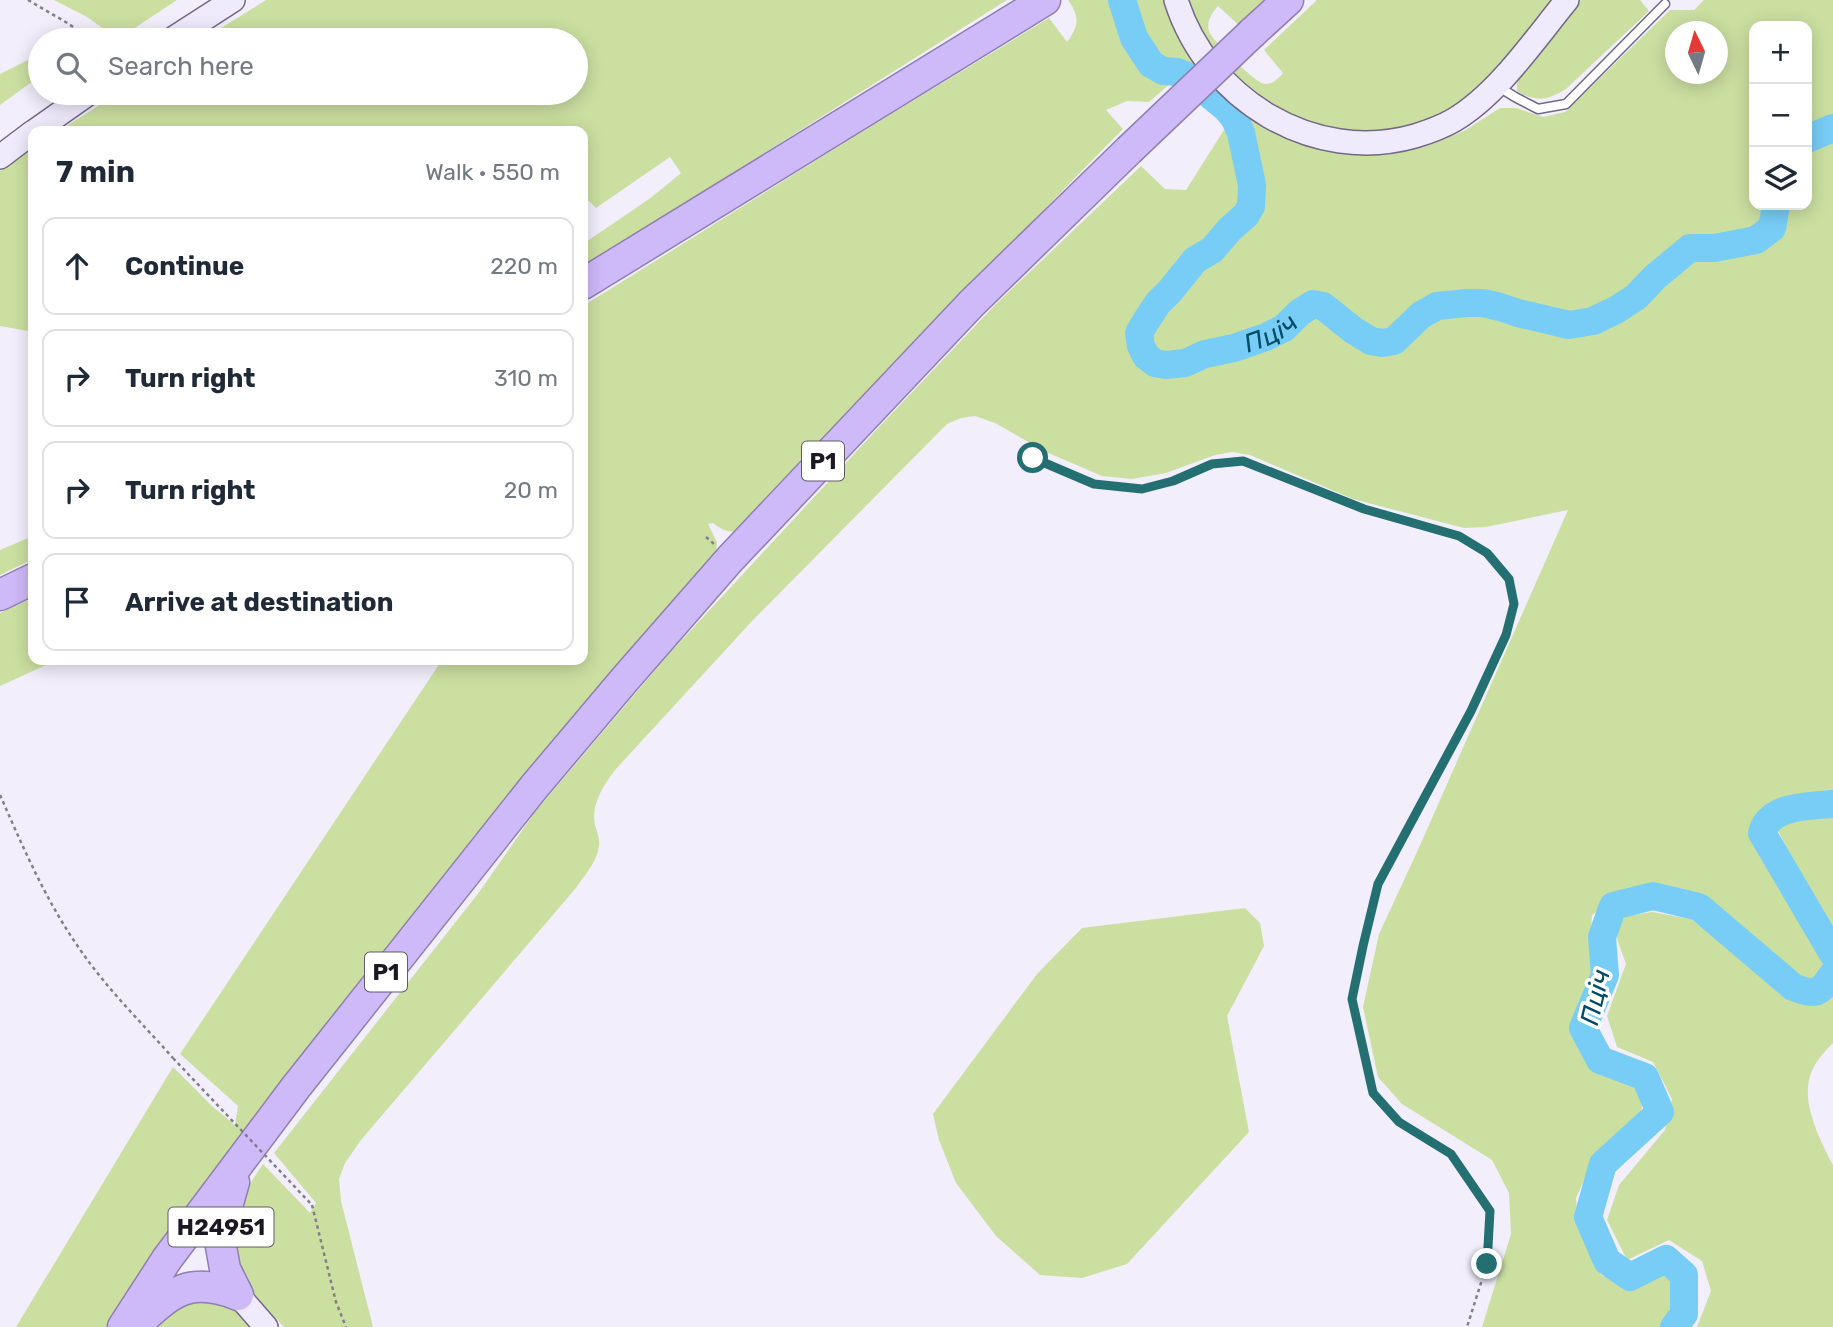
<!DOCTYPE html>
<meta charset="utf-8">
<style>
:root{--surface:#fff;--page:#f6f6f7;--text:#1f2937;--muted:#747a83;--line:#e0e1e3}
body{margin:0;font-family:Rubik,sans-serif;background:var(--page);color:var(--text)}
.controls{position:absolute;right:21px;top:21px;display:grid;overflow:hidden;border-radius:14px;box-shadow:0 4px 18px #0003}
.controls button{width:63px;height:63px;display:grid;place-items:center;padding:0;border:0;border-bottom:2px solid var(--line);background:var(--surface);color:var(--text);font:35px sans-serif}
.compass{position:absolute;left:1665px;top:21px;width:63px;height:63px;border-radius:50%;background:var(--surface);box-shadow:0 4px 18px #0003;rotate:355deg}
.stop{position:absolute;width:21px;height:21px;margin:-16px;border:5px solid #236f72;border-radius:50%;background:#fff}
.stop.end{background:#236f72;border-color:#fff;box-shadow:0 2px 7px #0008}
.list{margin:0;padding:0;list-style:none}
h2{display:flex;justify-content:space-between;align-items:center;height:91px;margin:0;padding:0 28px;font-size:30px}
h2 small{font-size:23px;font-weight:400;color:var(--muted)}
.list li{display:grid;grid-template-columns:46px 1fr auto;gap:21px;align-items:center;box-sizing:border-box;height:98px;margin:0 14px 14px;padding:0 14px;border:2px solid var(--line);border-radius:14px}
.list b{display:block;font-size:26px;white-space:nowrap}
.list em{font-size:23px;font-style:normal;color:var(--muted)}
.icon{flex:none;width:38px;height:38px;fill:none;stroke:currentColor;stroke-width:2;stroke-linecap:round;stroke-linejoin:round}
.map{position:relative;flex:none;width:1833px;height:1327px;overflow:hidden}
.search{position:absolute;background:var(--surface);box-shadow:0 4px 18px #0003;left:28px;top:28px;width:560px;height:77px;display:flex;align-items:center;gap:18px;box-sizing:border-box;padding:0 24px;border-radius:38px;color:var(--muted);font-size:26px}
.panel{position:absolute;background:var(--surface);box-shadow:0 4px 18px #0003;left:28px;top:126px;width:560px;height:539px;border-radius:14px}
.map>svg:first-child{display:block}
</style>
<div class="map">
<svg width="1833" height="1327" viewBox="0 0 1833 1327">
<rect width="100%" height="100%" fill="#f2eefc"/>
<path fill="#cbdfa1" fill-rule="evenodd" d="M54 0H177L118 39 87 17Z
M266 0H1007L583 267V244L652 197 681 173 670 157 596 208 583 195V131H59L118 93H576V40H202Z
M1068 0H1114L1124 32 1153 77 1163 79 1180 75 1149 102 1127 101 1106 110 1123 129C993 260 866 395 742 531 730 533 723 531 713 523L708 524 717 542 716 557 112 1327H16L173 1067 213 1107 235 1125 238 1106 180 1054 442 660H583V306L870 127 1049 18 1067 42C1079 26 1080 17 1068 0Z
M1128 0H1167L1245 110 1390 151 1429 145 1464 131 1500 108H1516L1543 117 1565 112 1670 10H1694L1704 0H1833V938L1774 823 1750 828C1763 852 1775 876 1790 900 1803 922 1823 945 1826 972 1815 985 1808 985 1792 981L1728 918 1694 898 1656 890 1614 900 1592 915 1590 943 1598 971 1576 1024 1575 1033 1592 1067 1601 1073 1632 1081 1641 1090 1642 1108 1635 1123 1592 1163 1576 1198 1578 1225 1601 1275 1632 1287 1662 1275C1684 1285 1676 1312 1664 1327H1482L1511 1234 1509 1193 1492 1160 1402 1104 1378 1077 1363 1007 1379 934 1417 852 1568 510 1486 527 1464 528 1353 499 1250 455 1232 452 1215 455 1166 473 1132 479 1102 476 1046 452 995 423 975 416 961 418 947 424 753 620 615 770C603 786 591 804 595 825 597 832 600 839 599 846 597 862 584 876 575 889L361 1140 345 1163 339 1179 341 1201 373 1327H284L243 1283 229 1227 243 1194 263 1164 310 1213 316 1203 274 1153 480 891 535 812 668 655 880 426 995 305 1141 166 1165 189 1186 190 1224 130 1247 136 1242 115 1182 66H1161L1148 50 1131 22ZM1754 26H1807V205H1754ZM1675 32H1717V74H1675Z
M1187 0H1271L1242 28 1218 6C1212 13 1206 21 1209 31 1212 40 1255 83 1265 84 1273 84 1278 79 1283 73L1264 50 1317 0H1555L1486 81 1447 111 1417 127 1388 133 1347 132 1314 127 1261 99 1236 78 1217 55 1201 30Z
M1581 0H1640L1649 11 1567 88C1550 100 1536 103 1517 91V83L1523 71Z
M40 54V76L0 105V74Z
M33 148V332L0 326V171Z
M33 536V559L0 575V550Z
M33 598V660H57L0 686V613Z
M1245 908 1260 923 1264 946 1227 1016 1249 1132 1127 1264 1082 1278 1040 1275 996 1236 956 1183 939 1140 933 1114 1037 974 1082 928Z
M1652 912 1691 919 1793 999C1809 1000 1824 1002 1833 985V1043C1823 1053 1812 1065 1809 1080 1803 1107 1821 1142 1833 1165V1327H1697L1711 1291 1702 1261 1669 1240 1627 1260 1607 1220 1619 1185 1665 1130 1672 1099 1653 1062 1617 1047 1607 1016 1626 964 1615 933 1620 917Z
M195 1296 232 1304 253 1327H153Z"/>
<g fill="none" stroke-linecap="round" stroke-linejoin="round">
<g stroke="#77cdf6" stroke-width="28">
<path id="s1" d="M1122 0 1134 38 1151 64 1163 71 1177 72 1187 76 1227 109 1235 119 1241 133 1252 185 1251 206 1246 215 1230 229 1212 250 1195 260 1170 291 1158 303 1146 321 1139 333 1141 346 1146 356 1155 363 1166 365 1185 363 1205 354 1234 348 1266 337 1284 328 1299 313 1313 304 1323 306 1353 330 1371 341 1382 343 1394 341 1421 315 1437 306 1467 303H1483L1500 307 1518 313 1569 325 1593 321 1616 310 1636 297 1655 277 1690 248H1714L1756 240 1772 228 1776 205"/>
<path d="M1807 139 1833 128"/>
<path d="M1833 804C1810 806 1769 805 1762 833L1833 954"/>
<path d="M1674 1327 1684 1314V1275L1666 1259 1630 1277 1607 1261 1588 1217 1603 1164 1660 1112 1645 1077 1600 1060 1583 1028 1605 975 1602 937 1613 906 1653 896 1699 907 1793 987C1817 996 1819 994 1833 974"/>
</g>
<g stroke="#726887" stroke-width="11">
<path id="lane" d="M1499 87 1515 97 1538 109 1566 104 1665 4"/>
</g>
<g stroke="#726887" stroke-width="26">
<path id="secondary" d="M1176 0C1207 99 1313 165 1415 136 1428 132 1442 127 1454 120 1498 94 1535 39 1567 0
M171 40 233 0
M35 131 89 93
M0 157 33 132
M238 1295 266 1327"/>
</g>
<g stroke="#8f80ae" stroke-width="33">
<path id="highway" d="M1252 33 1288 0
M583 284 1045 0
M0 595 33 579
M234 1182 219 1235 225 1269 238 1295
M137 1324C172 1291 190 1276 238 1295
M123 1327 167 1259 296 1087 534 787 626 678 730 559 972 303 1129 150"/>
</g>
<path stroke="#827e8b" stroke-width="2.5" stroke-dasharray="3.5 3.5" stroke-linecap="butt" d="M28 0 69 24 91 40
M1033 458 1094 484 1142 489 1173 481 1212 464 1243 461 1364 509 1459 536 1487 553 1509 579 1514 604 1506 635 1471 711 1378 884 1363 946 1352 999 1373 1093 1399 1122 1451 1154 1490 1211 1487 1264 1467 1327
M706 537 714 544
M0 795C23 847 46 901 79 948 106 988 141 1022 173 1058
M312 1205 336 1302 346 1327"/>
<use href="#lane" stroke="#fff" stroke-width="8"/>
<use href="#secondary" stroke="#f0eafd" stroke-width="23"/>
<use href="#highway" stroke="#ceb9f9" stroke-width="30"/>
<g stroke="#8f80ae" stroke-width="33" stroke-linecap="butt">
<path id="highway-bridge" d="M1129 150 1252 33"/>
</g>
<path stroke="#827e8b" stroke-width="2.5" stroke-dasharray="3.5 3.5" stroke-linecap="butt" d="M173 1058 312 1205"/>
<use href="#highway-bridge" stroke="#ceb9f9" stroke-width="30"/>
</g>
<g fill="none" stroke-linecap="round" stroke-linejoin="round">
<path stroke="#236f72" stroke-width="9" d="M1033 458 1094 484 1142 489 1173 481 1212 464 1243 461 1364 509 1459 536 1487 553 1509 579 1514 604 1506 635 1471 711 1378 884 1363 946 1352 999 1373 1093 1399 1122 1451 1154 1490 1211 1487 1264"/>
</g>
<g text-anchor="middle" stroke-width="7" stroke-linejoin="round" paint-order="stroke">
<g fill="#fff" stroke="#5f5d65" stroke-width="2">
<rect x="802" y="441.5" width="42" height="39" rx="5"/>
<rect x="365" y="952.5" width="42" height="39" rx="5"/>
<rect x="168.5" y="1207.5" width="105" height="39" rx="5"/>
</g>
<g font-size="23" font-weight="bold" fill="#1b1723">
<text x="823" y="469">Р1</text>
<text x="386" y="980">Р1</text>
<text x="221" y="1235">Н24951</text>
</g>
<g font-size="26" font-style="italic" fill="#004c67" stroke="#fff">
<text dy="9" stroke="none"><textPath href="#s1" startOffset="592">Пціч</textPath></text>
<text transform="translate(1595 997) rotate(-77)" y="9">Пціч</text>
</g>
</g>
</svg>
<div class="controls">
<button>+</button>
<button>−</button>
<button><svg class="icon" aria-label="layers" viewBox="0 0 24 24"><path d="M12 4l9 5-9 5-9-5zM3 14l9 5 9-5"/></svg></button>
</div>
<svg class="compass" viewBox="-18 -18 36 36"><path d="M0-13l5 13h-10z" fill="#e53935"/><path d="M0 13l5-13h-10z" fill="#747a83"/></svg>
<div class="stop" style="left:1033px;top:458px"></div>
<div class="stop end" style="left:1487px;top:1264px"></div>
<div class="search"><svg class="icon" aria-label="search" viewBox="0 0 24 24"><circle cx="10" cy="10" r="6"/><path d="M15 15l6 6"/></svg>Search here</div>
<section class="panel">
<h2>7 min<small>Walk · 550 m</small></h2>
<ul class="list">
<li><svg class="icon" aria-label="ahead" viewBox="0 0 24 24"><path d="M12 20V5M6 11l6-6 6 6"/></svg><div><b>Continue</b></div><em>220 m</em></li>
<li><svg class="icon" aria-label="right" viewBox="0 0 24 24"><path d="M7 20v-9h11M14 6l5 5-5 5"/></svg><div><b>Turn right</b></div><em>310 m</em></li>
<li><svg class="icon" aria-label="right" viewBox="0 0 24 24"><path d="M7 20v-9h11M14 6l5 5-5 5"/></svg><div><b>Turn right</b></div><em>20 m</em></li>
<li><svg class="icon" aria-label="arrive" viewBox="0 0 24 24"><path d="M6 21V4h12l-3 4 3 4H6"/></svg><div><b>Arrive at destination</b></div></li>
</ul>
</section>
</div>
